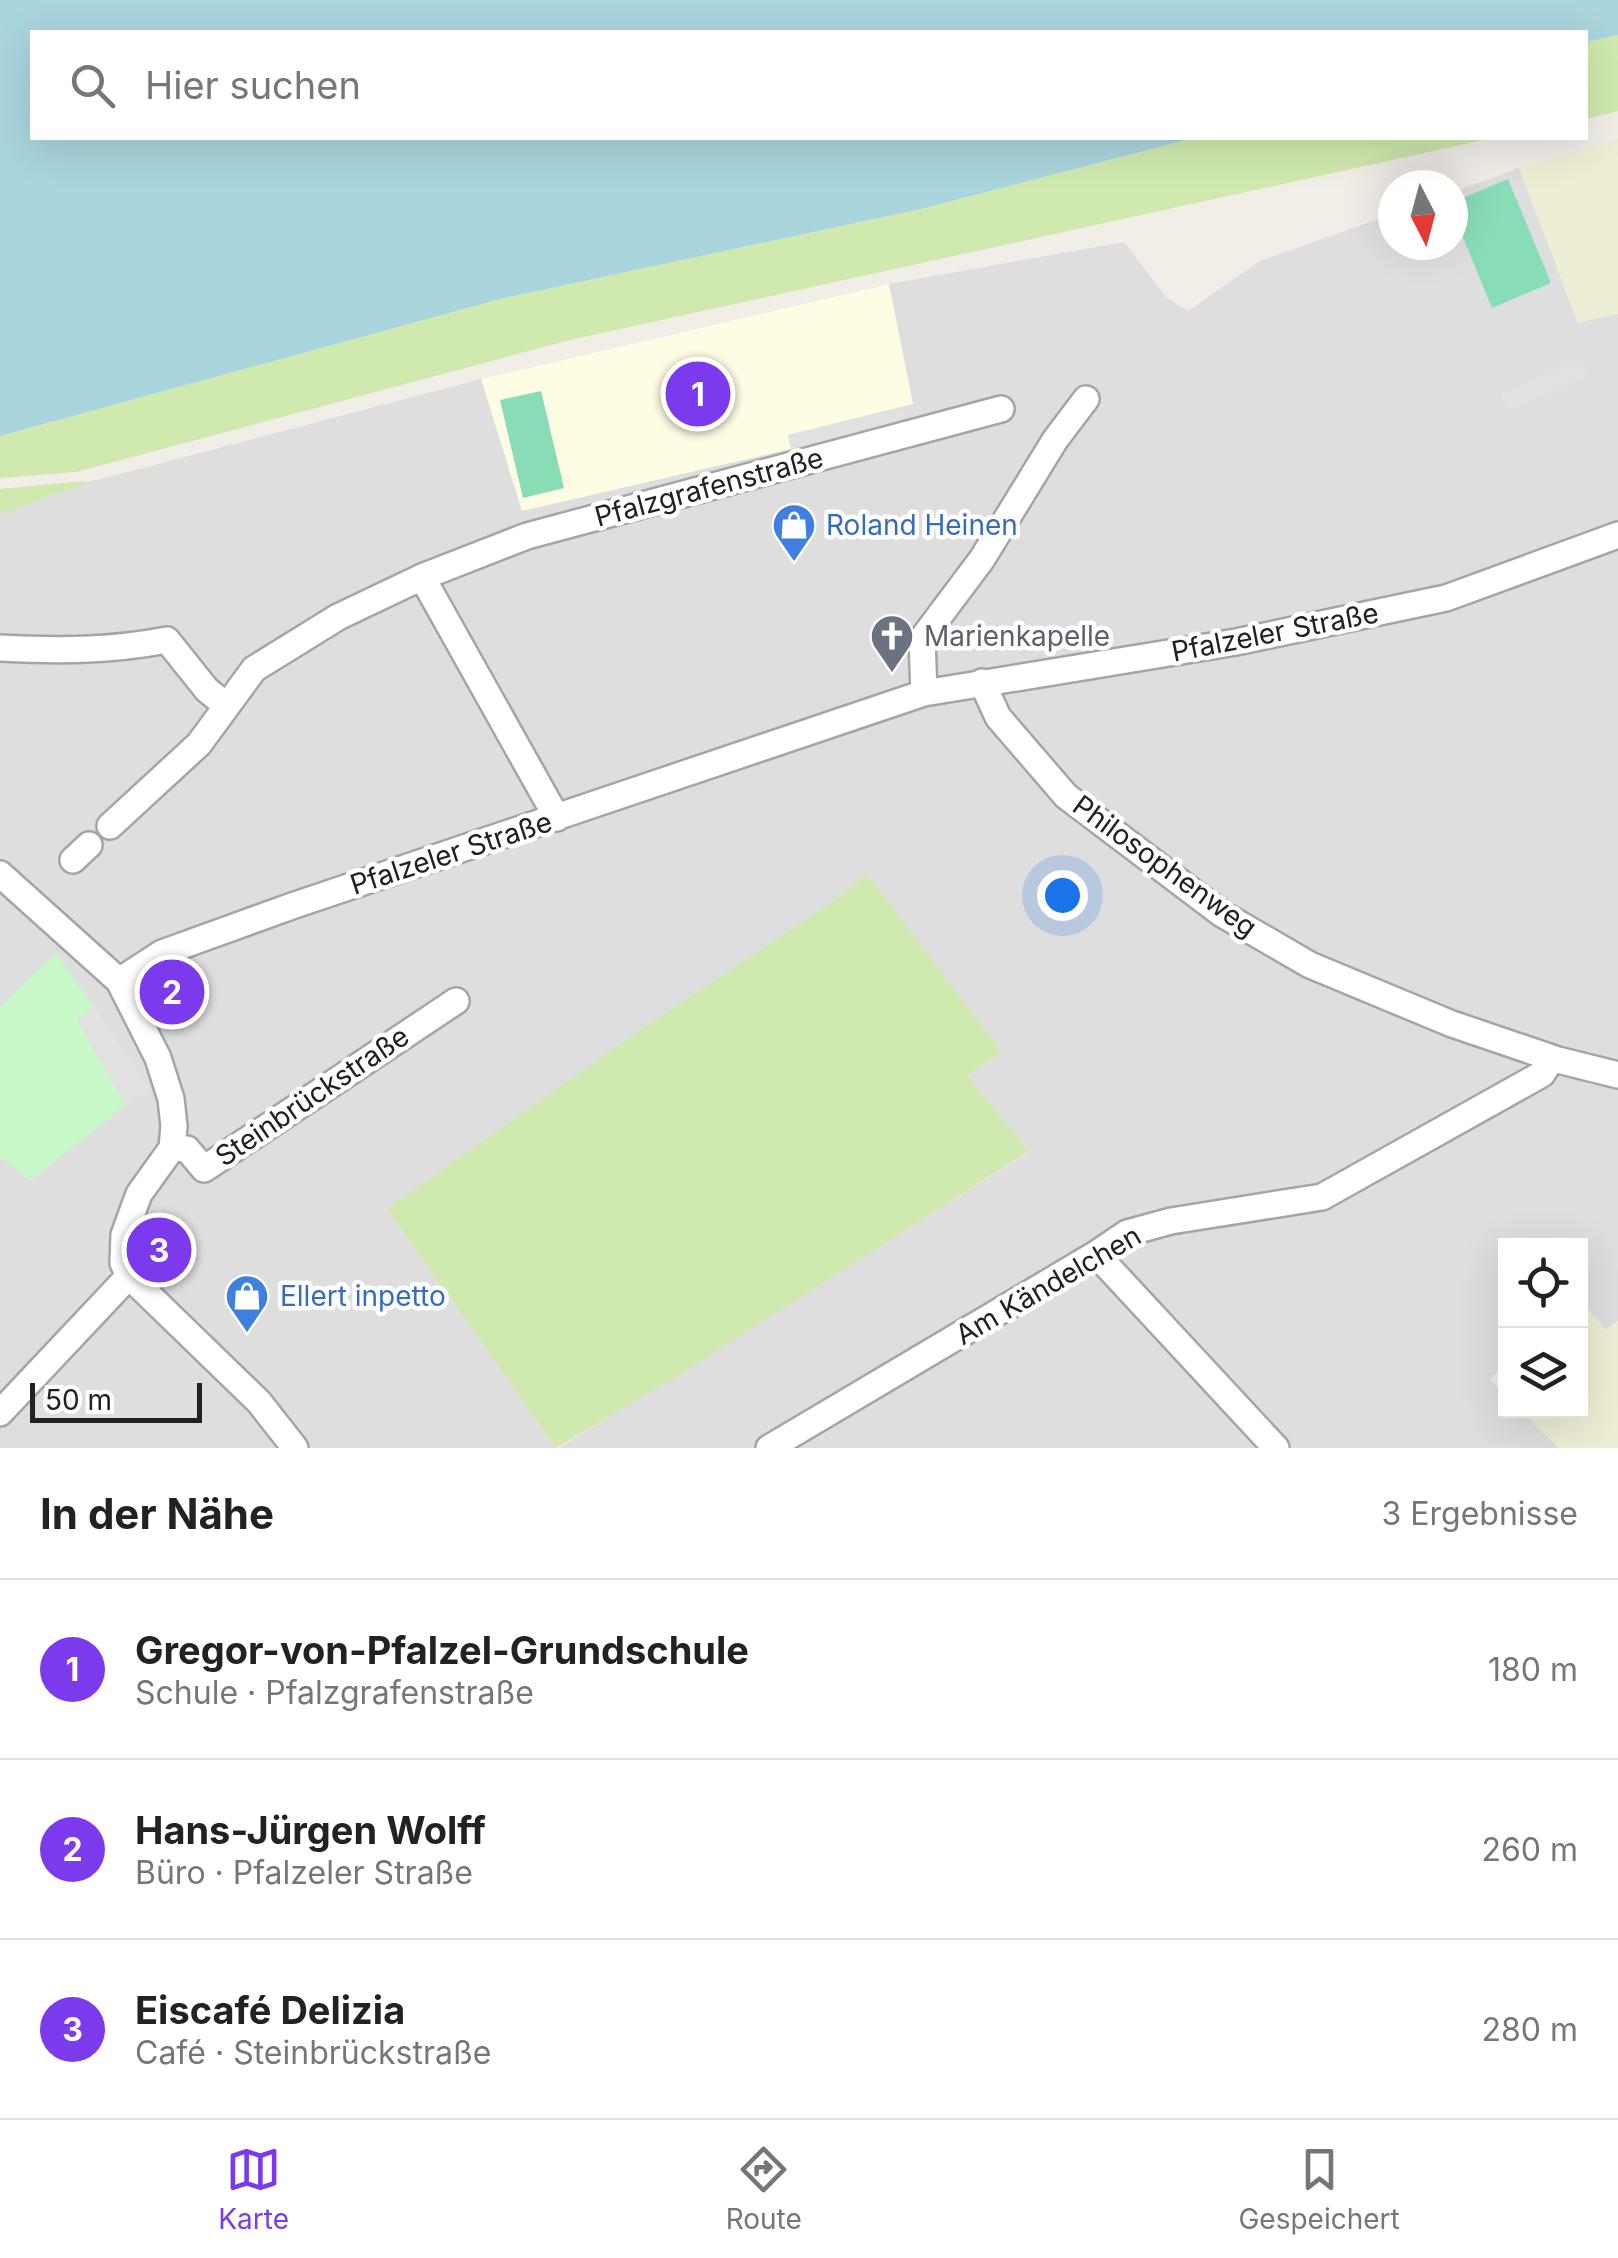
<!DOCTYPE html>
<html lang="de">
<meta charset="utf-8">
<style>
:root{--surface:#fff;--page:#f2f2f2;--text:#222;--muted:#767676;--line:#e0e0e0;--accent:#7c3aed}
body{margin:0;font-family:Inter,sans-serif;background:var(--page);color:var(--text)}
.controls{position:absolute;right:30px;bottom:30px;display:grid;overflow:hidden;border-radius:0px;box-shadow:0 10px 40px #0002}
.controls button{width:90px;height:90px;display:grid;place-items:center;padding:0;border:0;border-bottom:2px solid var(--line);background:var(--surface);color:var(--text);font:50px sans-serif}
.compass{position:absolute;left:1378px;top:170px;width:90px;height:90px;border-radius:50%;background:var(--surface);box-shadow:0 10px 40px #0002;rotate:174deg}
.scale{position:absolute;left:30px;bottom:25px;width:172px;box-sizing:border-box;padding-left:10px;border:5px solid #212121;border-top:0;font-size:28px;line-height:35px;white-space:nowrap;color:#212121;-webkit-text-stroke:8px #fff;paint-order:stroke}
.you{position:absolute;left:1062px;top:895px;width:35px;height:35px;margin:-25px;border:8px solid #fff;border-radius:50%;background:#1a73e8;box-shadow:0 0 0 15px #1a73e833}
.badge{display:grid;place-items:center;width:65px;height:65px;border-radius:50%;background:var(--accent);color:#fff;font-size:32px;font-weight:700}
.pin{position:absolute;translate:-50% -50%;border:5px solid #fff;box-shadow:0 2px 10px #0006}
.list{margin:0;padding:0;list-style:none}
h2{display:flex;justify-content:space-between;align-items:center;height:130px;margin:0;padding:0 40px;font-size:42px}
h2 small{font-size:32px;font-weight:400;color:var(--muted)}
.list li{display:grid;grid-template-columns:65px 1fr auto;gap:30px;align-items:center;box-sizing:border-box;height:180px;padding:0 40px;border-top:2px solid var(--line)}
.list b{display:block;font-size:38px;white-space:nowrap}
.list p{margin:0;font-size:32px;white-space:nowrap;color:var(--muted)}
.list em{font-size:32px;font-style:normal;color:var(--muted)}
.icon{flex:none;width:55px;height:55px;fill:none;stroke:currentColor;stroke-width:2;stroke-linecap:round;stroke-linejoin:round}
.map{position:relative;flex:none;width:1618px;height:1448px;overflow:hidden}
.search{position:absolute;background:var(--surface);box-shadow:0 10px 40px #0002;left:30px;right:30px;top:30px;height:110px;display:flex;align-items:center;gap:25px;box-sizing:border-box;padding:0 35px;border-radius:0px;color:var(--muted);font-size:38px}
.sheet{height:670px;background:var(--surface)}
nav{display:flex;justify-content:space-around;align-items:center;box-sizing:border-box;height:140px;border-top:2px solid var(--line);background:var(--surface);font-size:28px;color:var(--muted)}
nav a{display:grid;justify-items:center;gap:5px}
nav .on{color:var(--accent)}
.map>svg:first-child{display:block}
</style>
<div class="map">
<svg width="1618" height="1448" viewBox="0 0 1618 1448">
<rect width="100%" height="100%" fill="#f1ede7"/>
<path fill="#dfdede" d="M1519 168 1578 322 1618 314V1321L1606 1330 1581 1301 1580 1246H1506L1505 1365 1490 1379 1505 1395 1506 1410 1521 1411 1559 1448H559L1029 1152 967 1076 1000 1052 867 874 828 905 387 1209 556 1448H0V498L101 479 481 379 889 284 1124 242 1166 297 1188 311 1260 261 1393 214V245H1453V192Z"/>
<path fill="#fefce3" d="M889 284 913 404 788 435 791 449 522 511 481 379Z"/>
<path fill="#eeeed4" d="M1618 139V313L1578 323 1519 168Z
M1581 1301 1605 1330 1618 1321V1448H1559L1521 1411 1580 1410Z"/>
<path fill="#d0e9af" d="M1618 35V111L1586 119V42Z
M1194 138H1493L570 340 76 472 0 478V436L500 299 921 209Z
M82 481 84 484 0 514V489Z
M867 874 1001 1051 967 1076 1029 1151 677 1376 556 1448 387 1209 633 1035 828 905Z"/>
<path fill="#c7f8c7" d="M56 953 94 1007 77 1020 126 1105 30 1181 0 1156V1008Z"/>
<path fill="#88ddb6" d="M1508 179 1551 283 1492 308 1453 213V202Z
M541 391 564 488 523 498 500 400Z"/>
<path fill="#e1e1e1" d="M1580 359 1587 376 1508 411 1501 394Z
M903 408 906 423 791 449 788 435Z
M94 1007 150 1089 126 1105 77 1020Z"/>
<path fill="#a9d5dd" d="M0 0H1618V35L1586 42V32H32V138H1194L921 209 500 299 0 436Z"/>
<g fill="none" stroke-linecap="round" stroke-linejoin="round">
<g stroke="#a5a5a5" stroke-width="30">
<path id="minor" d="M422 577 527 536 1001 409
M0 648C58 651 110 651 167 640L207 690 227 706
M982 682 998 717 1066 796 1222 914 1310 965 1452 1024 1558 1060 1618 1075
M924 693 922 639 982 559 1055 440 1086 399
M110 826 199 744 254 669 338 617 422 577 557 818
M73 860 89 845
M0 874 119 981 158 1058 171 1099 174 1126 172 1148 139 1194 124 1235 123 1263 129 1276 259 1402 295 1448
M119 981 162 953 292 906 924 693 1236 642 1446 598 1618 535
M172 1148 187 1149 204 1169 456 1001
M1096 1254 1276 1448
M0 1413 129 1276
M769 1448 1096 1254 1127 1233 1171 1221 1322 1197 1542 1074 1552 1058"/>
</g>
<use href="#minor" stroke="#fff" stroke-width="25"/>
</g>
<defs>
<g id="shop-pin" transform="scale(2.25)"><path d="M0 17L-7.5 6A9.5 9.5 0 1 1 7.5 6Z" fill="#3f7fe0" stroke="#fff"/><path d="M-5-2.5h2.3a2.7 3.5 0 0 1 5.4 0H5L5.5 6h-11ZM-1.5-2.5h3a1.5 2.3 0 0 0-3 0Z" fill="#fff"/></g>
<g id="church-pin" transform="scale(2.25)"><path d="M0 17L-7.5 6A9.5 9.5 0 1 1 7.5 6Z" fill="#6b7280" stroke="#fff"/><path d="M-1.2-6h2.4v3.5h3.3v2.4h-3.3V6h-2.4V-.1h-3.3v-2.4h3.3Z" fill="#fff"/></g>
</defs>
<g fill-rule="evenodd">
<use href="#shop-pin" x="794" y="525"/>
<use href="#church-pin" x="892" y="636"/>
<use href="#shop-pin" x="247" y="1296"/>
</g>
<g text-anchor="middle" stroke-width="9" stroke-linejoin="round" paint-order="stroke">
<g font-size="28" fill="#212121" stroke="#fff">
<text transform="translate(709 487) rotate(-15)" y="10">Pfalzgrafenstraße</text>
<text transform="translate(1275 632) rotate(-11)" y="10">Pfalzeler Straße</text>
<text transform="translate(451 853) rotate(-18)" y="10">Pfalzeler Straße</text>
<text transform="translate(1165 866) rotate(36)" y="10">Philosophenweg</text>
<text transform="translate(312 1096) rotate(-34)" y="10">Steinbrückstraße</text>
<text transform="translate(1048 1285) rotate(-30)" y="10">Am Kändelchen</text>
</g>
<g font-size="28" fill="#366cbe" stroke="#fff" text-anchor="start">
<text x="826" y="535">Roland Heinen</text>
<text x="280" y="1306">Ellert inpetto</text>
</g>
<g font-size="28" fill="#5b616d" stroke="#fff" text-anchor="start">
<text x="924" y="646">Marienkapelle</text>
</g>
</g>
</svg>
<div class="controls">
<button><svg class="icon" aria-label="locate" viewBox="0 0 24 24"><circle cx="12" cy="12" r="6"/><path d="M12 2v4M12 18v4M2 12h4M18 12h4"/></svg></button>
<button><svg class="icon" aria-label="layers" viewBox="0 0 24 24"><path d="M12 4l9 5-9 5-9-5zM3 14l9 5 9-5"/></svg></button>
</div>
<svg class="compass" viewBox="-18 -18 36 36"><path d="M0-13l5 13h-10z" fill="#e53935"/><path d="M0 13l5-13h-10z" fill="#767676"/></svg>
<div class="scale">50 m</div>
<div class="you"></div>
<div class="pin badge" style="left:698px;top:394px">1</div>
<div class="pin badge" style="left:172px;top:992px">2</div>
<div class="pin badge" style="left:159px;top:1250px">3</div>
<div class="search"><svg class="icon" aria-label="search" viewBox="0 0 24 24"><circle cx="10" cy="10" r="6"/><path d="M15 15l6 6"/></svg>Hier suchen</div>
</div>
<section class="sheet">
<h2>In der Nähe<small>3 Ergebnisse</small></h2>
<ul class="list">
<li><span class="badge">1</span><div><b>Gregor-von-Pfalzel-Grundschule</b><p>Schule · Pfalzgrafenstraße</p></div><em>180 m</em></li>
<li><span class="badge">2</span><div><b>Hans-Jürgen Wolff</b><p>Büro · Pfalzeler Straße</p></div><em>260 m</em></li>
<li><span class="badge">3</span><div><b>Eiscafé Delizia</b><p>Café · Steinbrückstraße</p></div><em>280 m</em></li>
</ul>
</section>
<nav>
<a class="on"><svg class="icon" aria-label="map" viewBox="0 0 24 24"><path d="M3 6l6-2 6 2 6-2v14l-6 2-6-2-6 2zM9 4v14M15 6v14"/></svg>Karte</a>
<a><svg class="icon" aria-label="directions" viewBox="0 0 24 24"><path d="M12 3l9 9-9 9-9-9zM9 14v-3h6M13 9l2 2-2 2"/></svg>Route</a>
<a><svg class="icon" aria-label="saved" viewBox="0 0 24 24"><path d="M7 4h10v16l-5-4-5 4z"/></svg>Gespeichert</a>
</nav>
